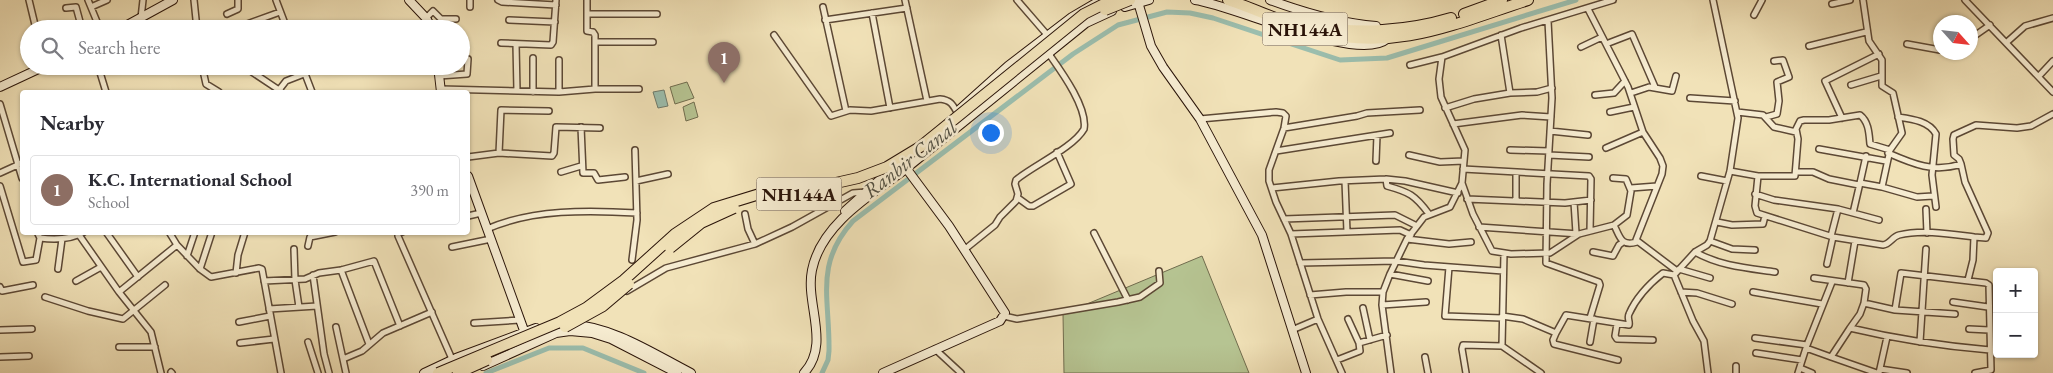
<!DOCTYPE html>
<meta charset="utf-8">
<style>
:root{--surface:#fff;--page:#f7f7f7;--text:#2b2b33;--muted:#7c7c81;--line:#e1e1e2;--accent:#8f2418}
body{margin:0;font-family:"EB Garamond",serif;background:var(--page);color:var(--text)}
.controls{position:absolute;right:15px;bottom:15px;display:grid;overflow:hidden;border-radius:5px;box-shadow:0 1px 4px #0004}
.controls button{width:45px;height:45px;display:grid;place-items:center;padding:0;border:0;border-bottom:1px solid var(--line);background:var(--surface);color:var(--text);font:25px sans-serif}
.compass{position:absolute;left:1933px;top:15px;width:45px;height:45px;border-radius:50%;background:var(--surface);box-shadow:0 1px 4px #0004;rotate:117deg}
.you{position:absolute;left:990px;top:132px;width:18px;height:18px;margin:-12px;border:4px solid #fff;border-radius:50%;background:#1a73e8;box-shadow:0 0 0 8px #1a73e833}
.badge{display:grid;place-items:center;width:32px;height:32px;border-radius:50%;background:var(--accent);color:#fff;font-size:16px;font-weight:700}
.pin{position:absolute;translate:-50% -41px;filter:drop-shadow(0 1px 2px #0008)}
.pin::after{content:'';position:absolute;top:26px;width:18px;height:15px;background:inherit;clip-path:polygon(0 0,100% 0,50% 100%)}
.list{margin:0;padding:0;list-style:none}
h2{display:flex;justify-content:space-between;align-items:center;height:65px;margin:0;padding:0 20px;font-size:21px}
h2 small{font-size:16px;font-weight:400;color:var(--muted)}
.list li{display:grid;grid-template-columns:32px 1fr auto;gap:15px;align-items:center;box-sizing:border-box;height:70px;margin:0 10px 10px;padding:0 10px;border:1px solid var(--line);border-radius:5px}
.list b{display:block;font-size:19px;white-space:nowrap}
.list p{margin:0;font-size:16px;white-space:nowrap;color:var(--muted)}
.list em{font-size:16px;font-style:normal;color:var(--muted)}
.icon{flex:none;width:28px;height:28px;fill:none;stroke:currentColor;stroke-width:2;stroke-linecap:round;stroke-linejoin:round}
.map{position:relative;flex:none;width:2053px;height:373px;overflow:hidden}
.search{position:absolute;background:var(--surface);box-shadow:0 1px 4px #0004;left:20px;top:20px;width:450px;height:55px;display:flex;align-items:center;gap:12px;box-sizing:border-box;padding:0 18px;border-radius:28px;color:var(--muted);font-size:19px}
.panel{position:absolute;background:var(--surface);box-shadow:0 1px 4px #0004;left:20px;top:90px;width:450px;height:145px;border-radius:5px}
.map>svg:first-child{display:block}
</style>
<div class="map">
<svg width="2053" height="373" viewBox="0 0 2053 373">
<rect width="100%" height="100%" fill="#f1e2b8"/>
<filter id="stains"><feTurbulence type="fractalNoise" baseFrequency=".004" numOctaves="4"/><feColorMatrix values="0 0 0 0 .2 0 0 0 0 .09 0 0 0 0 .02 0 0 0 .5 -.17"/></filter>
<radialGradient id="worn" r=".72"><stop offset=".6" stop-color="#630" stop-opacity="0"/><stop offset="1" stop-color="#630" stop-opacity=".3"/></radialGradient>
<path fill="#b6c492" stroke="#706c4e" d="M687 82 694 98 675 104 670 87Z
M694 102 698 117 686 121 683 107Z
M1202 256 1249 373H1064L1063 314Z"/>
<path fill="#9bbeae" stroke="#6e7a6c" d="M664 90 668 106 658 108 653 92Z"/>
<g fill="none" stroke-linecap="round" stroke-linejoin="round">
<path stroke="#9bbeae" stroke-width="5" d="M486 373 549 348H583L644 373
M822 373 828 360 829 351C830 299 814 264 853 221L1073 54 1118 25 1167 12 1190 13 1213 18 1340 60 1387 58 1576 0"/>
<g stroke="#5c4835" stroke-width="8">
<path id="street" d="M29 0 36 29
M88 0 100 29
M194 0 197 29
M276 0 287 29
M470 0V7
M498 0 502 2 556 5
M587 0V31L593 32 595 35V89
M905 0 927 101
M1017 0 1049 37
M1863 0 1869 41 1882 60V86L1893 93 1902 133 1890 150 1882 187
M1965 0 2053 92
M1832 4 1850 0
M91 7 107 0
M823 7 846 111
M66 8 76 7 82 29
M1588 9 1628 87 1643 132 1660 158 1663 166 1662 174 1636 240 1677 271
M872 13 890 108
M227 14 238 9V0
M587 14H657
M1754 15 1762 0
M141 18 143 0
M426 18 433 11 441 19H456
M509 20 555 22
M825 20 907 8
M1548 21 1552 98 1547 184 1546 263 1599 282 1600 285 1590 318
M236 28 280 12
M774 35 831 116 850 110 871 111 940 99C951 100 953 105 958 114
M1501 35 1510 93 1537 92 1552 88
M1970 39 1990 25
M595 42H653
M2007 42 2025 26 2053 18
M501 43 551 45 553 42 556 0
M516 44 517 91
M1606 44 1632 34 1655 87
M1907 44 1940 50
M1809 46 1866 32
M1581 47 1602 37
M559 60V92
M1410 65 1442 57
M98 66 106 92
M202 66 206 84 219 92
M243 66 282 92
M302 66 312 92
M439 76 467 74 468 59
M2039 76 2053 61
M1851 85 1881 76
M441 89 559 92 595 89H639
M279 90 286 81 304 74
M533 92V58
M1631 93 1649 87 1672 91 1676 76
M1595 95 1614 93 1625 81
M1690 98 1735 101
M0 104 22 178
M1445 108 1474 99 1510 93
M1610 112 1634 107
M1737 112 1763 115 1774 127 1796 132
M1766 117 1777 114 1779 101 1777 82 1789 77 1783 60 1774 61
M1898 117C1912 119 1929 121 1936 134L1932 175 1936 207
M1842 118 1825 81 1879 54
M1200 119 1276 112 1283 113 1286 116 1284 128 1269 170V181L1276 202 1291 234 1318 319 1342 373
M1453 124 1522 115 1551 117
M581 127 583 173H594L598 180 625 177
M1284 128 1357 116 1367 113 1420 110
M1550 131 1588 135
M1606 148 1643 132
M1819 149 1886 161
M1510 150 1549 151
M1276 151 1390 133
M499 153 501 110 549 111
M1888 153C1913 164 1934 173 1961 164L1965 182 1988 233 1986 238 1974 237
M1409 155 1440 162 1464 161
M1549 155 1589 157
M468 157 499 153 552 156 554 153 556 127 600 128
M1376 161 1377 135
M1961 164 1959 159 1954 155 1953 139 1954 135 1976 125 2017 128 2031 126 2053 114
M1463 169 1589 176 1591 179 1590 231
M1730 171 1758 176 1755 206 1757 213 1833 237 1827 264
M561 172 581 166
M1516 172V200
M1796 172H1813L1829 179 1859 185
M0 173 22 163
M1701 176 1727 181
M1758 176H1795L1798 139 1796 129 1800 121 1804 120H1829L1860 115C1869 122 1869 134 1870 144L1890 150
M1613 178 1626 179 1631 191 1627 215 1614 225
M1386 179 1387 186C1409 192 1415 195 1429 214
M636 181 668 174
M1345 181 1347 232
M1462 183 1473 214 1492 251 1511 254 1550 253 1579 234 1614 225C1620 237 1621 247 1637 242
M1860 183 1866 156
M0 186 23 262 36 260 40 238
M1272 188 1339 181 1386 179 1405 181 1458 193
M1631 188 1657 186
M1755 194 1774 200 1838 209
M1018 198 1029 206H1033L1071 184 1057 152
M1467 199 1565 203 1591 200
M1574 202 1576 233
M1926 209 1927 233
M1853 213 1879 220
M745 214 748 229 755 244
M468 216 481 213
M1284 219 1395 215 1417 226
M1717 222 1732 225 1763 224 1765 216
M1479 227 1579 234
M487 229C532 209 589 210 637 213
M37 232 40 238C55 240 70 240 84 232
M77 232 119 292 151 332 161 373
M106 232 138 277
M402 232 398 233V236L452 359
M1094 233 1128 300
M1291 234 1400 230 1411 235
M1831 236 1838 209 1853 213 1860 183 1882 187 1917 197 1933 196
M1833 237 1883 245C1890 244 1892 237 1899 235 1922 229 1951 234 1974 237L1973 260 1968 280
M1407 239 1449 244 1471 242
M1710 241 1732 249 1755 250
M177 245 200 269 211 277 259 268 262 269 281 373
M308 246 310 237 335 232
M452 247 491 239
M294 249 295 280 299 307
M964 250 995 225 1000 217 1016 201 1018 194 1015 184 1016 180C1034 165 1073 148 1084 129 1088 108 1061 71 1049 54
M1593 252 1613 256 1619 245 1623 242
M1695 252C1720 266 1747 268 1775 272
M187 256 195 232
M632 260 637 220 635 150
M1300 263 1396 261 1424 265 1503 271
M1449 267 1445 316 1502 318
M58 269 62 239
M200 269 212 232
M1679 269 1710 278
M341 270 369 344
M236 273 238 255 245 232
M1390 274 1428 281
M313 275 324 354 329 373
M1814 278 1864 285 1866 289 1864 303
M76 281 101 267
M264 281 305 279 319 273 341 270 374 261 400 326
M1848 283 1855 241
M0 287 2 291 33 285
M627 291 666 268 755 244 792 227 853 193 866 192
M119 292 177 245 169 232
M1681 292 1697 293 1732 304
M1753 292 1822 304
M1310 295 1346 292H1383
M45 297 88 311 123 319 165 285
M1953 302 1988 307
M1382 305 1426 302
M1363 308 1370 340
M269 309 317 306
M1895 310 1955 314
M1004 316 1017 319 1118 302 1140 297 1160 283 1159 271
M1502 316 1523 319 1556 333 1566 315 1629 325C1630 321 1627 318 1629 314 1636 298 1649 284 1663 273L1674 275
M1348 319 1359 343
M239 322 270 316
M474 323 520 320
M1617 324 1615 336 1617 339 1653 340
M336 327 346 373
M1850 328 1860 314 1864 303 1895 310 1901 273 1986 283 1989 285 1991 370 1975 373
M1969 329 1989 330
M0 330 32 329
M1292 330 1318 319
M1556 333 1553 340 1554 344 1618 360
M1755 338 1807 345
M308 342 318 373
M1590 342 1594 319
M1920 342 1926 249
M240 343 274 339
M1502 346 1541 373
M119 347H155
M1806 348 1831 357 1850 328C1896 339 1943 346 1990 350
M935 349 961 373
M1756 353 1802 360
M0 357 29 356
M1425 357 1428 373
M1831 357 1877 373
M343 359 362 351 383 333 432 312
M1337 360 1360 351 1359 343 1387 335
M1736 366V373
M1800 368 1812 373
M1880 369 1907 373
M171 372 172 373
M1391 373 1382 305 1383 292 1390 274 1407 239 1424 217 1450 207 1462 183 1465 150 1441 97 1439 79 1442 57 1521 28 1613 0
M1466 373 1462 349 1463 345 1502 346 1504 253
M1708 373 1704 341 1693 321 1674 275 1695 252 1707 245 1710 241 1730 171 1738 118 1713 0
M1798 373 1807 345 1832 282
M1879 373 1887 337"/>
</g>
<g stroke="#2a1409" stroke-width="10">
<path id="secondary" d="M409 0 426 18 432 29
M1195 0C1234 5 1358 64 1387 39
M1270 0C1305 13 1339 23 1376 26
M1138 2 1151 46 1163 67 1200 119 1262 235 1306 373
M1125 7 1149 0
M120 29 173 0
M438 66 441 92
M0 87 45 66
M959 110 1008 66 1072 17 1101 0
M468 176 526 336
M845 211 894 167
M569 324C614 327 652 353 691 373
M483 366 556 333 570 331 592 333 611 339 677 373
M424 373 456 358 536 328
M804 373C831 344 805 304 812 270 821 225 869 196 903 171L1086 23 1112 11
M883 373 1000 321 1005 313 949 226 906 168"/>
</g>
<g stroke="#2a1409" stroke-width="12">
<path id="highway" d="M1228 0C1258 10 1286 24 1317 32 1396 52 1454 24 1528 0
M1464 14 1502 0
M1315 24C1354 36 1411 30 1451 18"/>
</g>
<use href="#street" stroke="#f6ecd1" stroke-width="5"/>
<use href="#secondary" stroke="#f6ecd1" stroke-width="8"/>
<use href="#highway" stroke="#f1e2b8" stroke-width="10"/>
<g stroke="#2a1409" stroke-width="12" stroke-linecap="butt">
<path id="highway-bridge" d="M1105 10 1130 0
M670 248 701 223 734 208
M565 327 603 306 629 284
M438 373 560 322 586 308 624 280 675 234 714 208 766 192 827 185 858 178 887 167 920 147 1084 14 1112 0
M458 373 487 360"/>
</g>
<use href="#highway-bridge" stroke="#f1e2b8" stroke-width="10"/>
</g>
<g text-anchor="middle" stroke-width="5" stroke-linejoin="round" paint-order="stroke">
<g fill="#f6ecd1" stroke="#675545" stroke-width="1">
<rect x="1262.5" y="12.5" width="85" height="33" rx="4"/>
<rect x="756.5" y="177.5" width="85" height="33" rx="4"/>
</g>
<g font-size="19" font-weight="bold" fill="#2a1409">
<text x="1305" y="36">NH144A</text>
<text x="799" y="201">NH144A</text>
</g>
<g font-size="21" font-style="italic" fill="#525043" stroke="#f6ecd1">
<text transform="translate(910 159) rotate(-38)" y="7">Ranbir Canal</text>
</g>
</g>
<rect width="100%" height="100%" filter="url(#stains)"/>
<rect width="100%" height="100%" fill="url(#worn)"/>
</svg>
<div class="controls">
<button>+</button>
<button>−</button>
</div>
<svg class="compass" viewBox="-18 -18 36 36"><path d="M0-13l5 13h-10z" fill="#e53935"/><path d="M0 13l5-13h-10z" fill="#7c7c81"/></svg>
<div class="you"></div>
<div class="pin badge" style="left:724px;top:83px;background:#8d6e63">1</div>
<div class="search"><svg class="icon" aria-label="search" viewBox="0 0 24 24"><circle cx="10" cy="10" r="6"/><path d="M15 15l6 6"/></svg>Search here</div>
<section class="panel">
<h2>Nearby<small></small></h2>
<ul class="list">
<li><span class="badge" style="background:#8d6e63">1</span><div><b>K.C. International School</b><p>School</p></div><em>390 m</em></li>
</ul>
</section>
</div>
